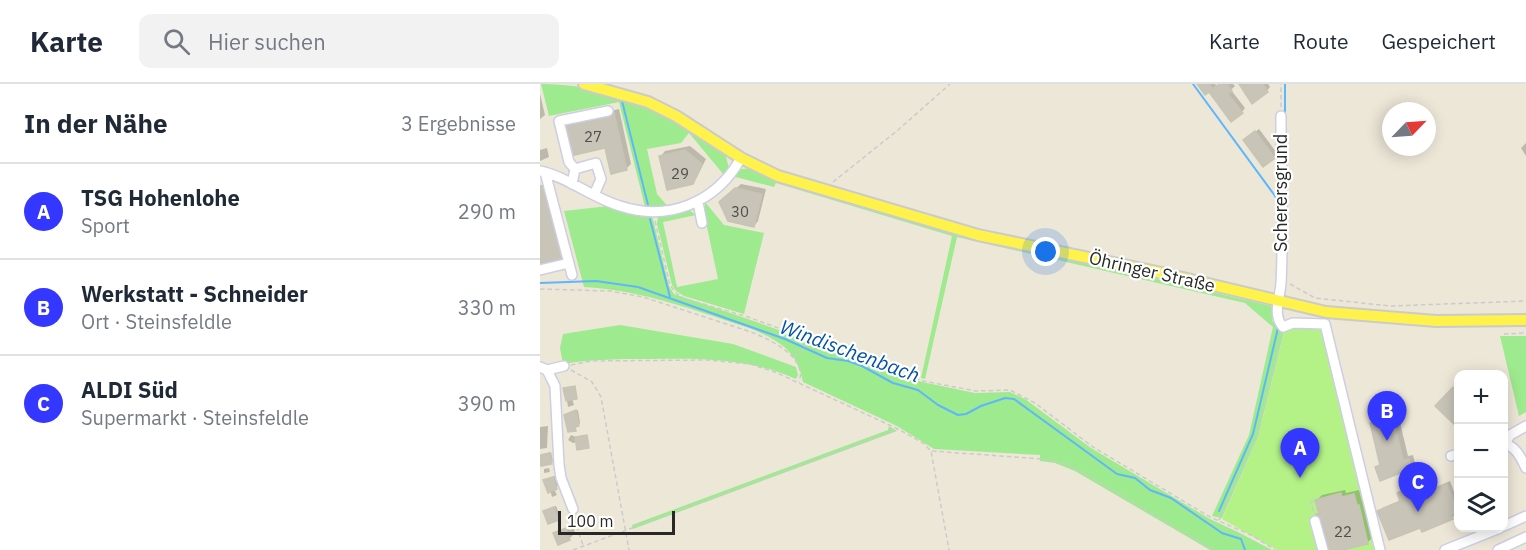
<!DOCTYPE html>
<html lang="de">
<meta charset="utf-8">
<style>
:root{--surface:#fff;--page:#f2f2f3;--text:#1f2937;--muted:#747a83;--line:#e0e1e3;--accent:#3337ff}
body{margin:0;font-family:"IBM Plex Sans",sans-serif;background:var(--page);color:var(--text)}
.controls{position:absolute;right:18px;bottom:18px;display:grid;overflow:hidden;border-radius:12px;box-shadow:0 3px 15px #0003}
.controls button{width:54px;height:54px;display:grid;place-items:center;padding:0;border:0;border-bottom:2px solid var(--line);background:var(--surface);color:var(--text);font:30px sans-serif}
.compass{position:absolute;left:842px;top:18px;width:54px;height:54px;border-radius:50%;background:var(--surface);box-shadow:0 3px 15px #0003;rotate:65deg}
.scale{position:absolute;left:18px;bottom:15px;width:117px;box-sizing:border-box;padding-left:6px;border:3px solid #282828;border-top:0;font-size:16px;line-height:21px;white-space:nowrap;color:#282828;-webkit-text-stroke:4px #fff;paint-order:stroke}
.you{position:absolute;left:506px;top:168px;width:21px;height:21px;margin:-15px;border:4px solid #fff;border-radius:50%;background:#1a73e8;box-shadow:0 0 0 9px #1a73e833}
.badge{display:grid;place-items:center;width:39px;height:39px;border-radius:50%;background:var(--accent);color:#fff;font-size:20px;font-weight:700}
.pin{position:absolute;translate:-50% -50px;filter:drop-shadow(0 2px 3px #0008)}
.pin::after{content:'';position:absolute;top:32px;width:21px;height:18px;background:inherit;clip-path:polygon(0 0,100% 0,50% 100%)}
.list{margin:0;padding:0;list-style:none}
h2{display:flex;justify-content:space-between;align-items:center;height:78px;margin:0;padding:0 24px;font-size:26px}
h2 small{font-size:20px;font-weight:400;color:var(--muted)}
.list li{display:grid;grid-template-columns:39px 1fr auto;gap:18px;align-items:center;box-sizing:border-box;height:96px;padding:0 24px;border-top:2px solid var(--line)}
.list b{display:block;font-size:22px;white-space:nowrap}
.list p{margin:0;font-size:20px;white-space:nowrap;color:var(--muted)}
.list em{font-size:20px;font-style:normal;color:var(--muted)}
.icon{flex:none;width:33px;height:33px;fill:none;stroke:currentColor;stroke-width:2;stroke-linecap:round;stroke-linejoin:round}
.map{position:relative;flex:none;width:986px;height:466px;overflow:hidden}
header{display:flex;align-items:center;gap:36px;box-sizing:border-box;height:84px;padding:0 30px;background:var(--surface);border-bottom:2px solid var(--line)}
header strong{font-size:28px}
nav{display:flex;gap:33px;margin-inline-start:auto;font-size:21px}
.search{width:420px;height:54px;background:var(--page);display:flex;align-items:center;gap:15px;box-sizing:border-box;padding:0 21px;border-radius:12px;color:var(--muted);font-size:22px}
main{display:flex}
aside{flex:1;background:var(--surface)}
.map>svg:first-child{display:block}
</style>
<header>
<strong>Karte</strong>
<div class="search"><svg class="icon" aria-label="search" viewBox="0 0 24 24"><circle cx="10" cy="10" r="6"/><path d="M15 15l6 6"/></svg>Hier suchen</div>
<nav><a>Karte</a><a>Route</a><a>Gespeichert</a></nav>
</header>
<main>
<aside>
<h2>In der Nähe<small>3 Ergebnisse</small></h2>
<ul class="list">
<li><span class="badge">A</span><div><b>TSG Hohenlohe</b><p>Sport</p></div><em>290 m</em></li>
<li><span class="badge">B</span><div><b>Werkstatt - Schneider</b><p>Ort · Steinsfeldle</p></div><em>330 m</em></li>
<li><span class="badge">C</span><div><b>ALDI Süd</b><p>Supermarkt · Steinsfeldle</p></div><em>390 m</em></li>
</ul>
</aside>
<div class="map">
<svg width="986" height="466" viewBox="0 0 986 466">
<rect width="100%" height="100%" fill="#ede7d8"/>
<path fill="#9eea8e" d="M1 0C49 0 97 14 139 38 155 47 170 59 185 69L189 84 184 91 149 49 141 59 107 65 117 110 130 125 105 123 79 18 9 32Z
M211 84 417 148 731 222 733 226 732 237 738 242 745 244 718 353 682 434 672 432 709 351 733 243 705 219 417 153 385 295 381 294 412 152 236 99 234 103 192 92 202 85Z
M165 118 184 141 224 149 204 230 144 212 136 207 132 201 117 140 118 132 135 130 149 126 156 131 123 138 137 203 178 195 164 129Z
M69 122 87 129 112 131 129 202 134 210 208 235 382 298 435 309 470 308 485 315 551 364 670 435 700 449 732 466H670L535 387 515 379 500 377V371L394 365 357 342 263 298C257 267 240 257 212 245 157 227 102 206 44 203L24 127Z
M80 241 193 260 256 283 258 291 256 295C209 274 161 274 111 275 81 275 53 275 23 280L20 264 23 250Z
M960 252H986V328L979 332Z
M349 342 357 347 93 445 92 441 348 346Z"/>
<path fill="#b4f288" d="M784 242 838 466H737L682 435 718 353 745 244Z"/>
<path fill="#0003" d="M659 0H675L677 3 681 0H693L695 2 691 6 705 24 702 28Z
M701 0H728L730 3 724 10Z
M0 10 5 31 0 35Z
M79 25 91 80 87 84 72 88 66 62 25 42 29 37Z
M719 45 737 69 734 73 709 53Z
M986 59V72L981 64Z
M150 62 166 75 157 93 152 98 121 72 125 67Z
M7 64 9 73 0 77V66Z
M201 100 226 105 218 137 214 142 186 113Z
M918 300V342L897 322Z
M35 302 37 313 32 314 34 321 28 323 25 305Z
M38 326 40 339 35 345 28 330Z
M858 330 868 372 873 371 875 379 870 384 837 383 841 379 832 340 837 335Z
M8 342 7 364 0 365V343Z
M31 351 36 353 47 351 49 362 37 358 33 359 28 356Z
M11 368 13 377 11 379 1 371Z
M9 384 10 388 4 389V385Z
M15 392 18 402 14 405 17 411 12 413 7 395Z
M910 397 918 418V426L915 428V431L912 434 880 442 838 428 842 424 861 416 858 409 862 406 881 398 885 408Z
M805 406 806 409 819 406 822 417H823L832 454 827 459 797 466 778 431 780 429 777 416 782 411Z
M16 422 20 432 18 434 4 427Z
M28 443 29 446 34 445 35 449 30 454 18 459 15 449Z"/>
<g fill="none" stroke-linecap="round" stroke-linejoin="round">
<path stroke="#5fb7fb" stroke-width="2" d="M653 0 738 116
M82 17 108 121
M745 33V0
M110 135 130 213
M0 199 56 197 98 203 245 255 287 274 308 277 322 282 353 299 378 306 398 321 418 331 426 330 441 322 465 314 474 315 577 390 595 394 610 406 631 414 682 449 701 455 705 466
M679 427 713 350 738 244"/>
</g>
<path fill="#c8c4b8" stroke="#c8c4b2" stroke-width="1.5" d="M657 0H669L673 5 665 11Z
M679 0H687L692 7 688 10 703 29 691 38 669 8Z
M699 0H723L728 8 712 20Z
M74 29 87 86 71 90 65 64 30 72 23 41Z
M715 47 735 74 723 83 703 56Z
M145 66 162 80 153 100 127 106 119 72Z
M6 101 24 176 0 182V102Z
M195 104 222 110 214 143 188 137 179 118Z
M35 302 37 315 26 317 23 304Z
M913 303 918 308V344L895 322Z
M36 326 39 342 35 343 36 347 28 348 24 331Z
M853 334 863 376 869 375 871 385 840 397 835 383 840 381 830 339Z
M47 351 49 364 37 366 35 353Z
M10 369 12 380 1 382 0 371Z
M13 393 17 405 8 409 3 396Z
M878 400 882 410 907 400 918 428 911 431 913 435 882 448 880 444 849 456 837 427 860 418 857 409Z
M801 409 802 413 814 410 817 421H819L828 460 803 466H785L776 430H779L775 416Z
M14 423 19 436 8 440 3 427Z
M26 444 30 456 18 461 13 449Z"/>
<g fill="none" stroke-linecap="round" stroke-linejoin="round">
<g stroke="#cdcee3" stroke-width="12">
<path id="minor" d="M741 32C741 88 744 144 741 199 740 214 732 231 743 243L753 239 785 240 840 466
M35 85 29 78 19 37 68 27
M0 87C28 93 52 114 80 122 128 138 176 119 201 74
M5 88 32 191
M32 100 35 85 56 79 61 95 54 111
M158 118 162 139
M0 186 29 179
M0 283 7 286 24 282
M7 286 15 302 19 381 21 394 33 425
M964 360C976 362 981 374 986 384
M965 360 970 351 986 342
M911 372 918 370
M775 437 783 466
M964 442 986 432
M905 466 960 444
M958 466 986 453"/>
</g>
<g stroke="#cbcbcb" stroke-width="14">
<path id="major" d="M44 0 108 18 136 32 201 74 238 92 438 151 622 189 786 228 896 237 986 236"/>
</g>
<path stroke="#cbcbcb" stroke-width="1.5" stroke-dasharray="4.5 3" stroke-linecap="butt" d="M741 23V0
M293 98 358 46 410 0
M115 137 130 201 136 209 143 214 208 233 383 297 436 307 470 306 495 319 553 363 670 433 713 452 735 466
M750 200 775 214 850 222 986 217
M0 205 70 207 103 213 211 248C229 255 268 273 259 298
M964 250 986 249
M254 274 270 257
M31 281 51 277 167 276 210 280 235 288 358 345 383 359 391 367 409 466
M31 286 52 298 61 313 89 466
M392 367 502 375 528 380 674 466
M773 427 771 418 775 417
M34 435 43 461
M679 436 717 352 742 251
M33 466 358 345"/>
<use href="#minor" stroke="#fff" stroke-width="9"/>
<use href="#major" stroke="#fff34b" stroke-width="10"/>
</g>
<g text-anchor="middle" stroke-width="4.5" stroke-linejoin="round" paint-order="stroke">
<g font-size="15" fill="#504f4c">
<text x="53" y="58">27</text>
<text x="140" y="95">29</text>
<text x="200" y="133">30</text>
<text x="803" y="453">22</text>
</g>
<g font-size="18" fill="#282828" stroke="#fff">
<text transform="translate(741 109) rotate(-90)" y="6">Scherersgrund</text>
<text transform="translate(612 188) rotate(13)" y="6">Öhringer Straße</text>
</g>
<g font-size="20" font-style="italic" fill="#0051a5" stroke="#fff">
<text transform="translate(310 267) rotate(20)" y="7">Windischenbach</text>
</g>
</g>
</svg>
<div class="controls">
<button>+</button>
<button>−</button>
<button><svg class="icon" aria-label="layers" viewBox="0 0 24 24"><path d="M12 4l9 5-9 5-9-5zM3 14l9 5 9-5"/></svg></button>
</div>
<svg class="compass" viewBox="-18 -18 36 36"><path d="M0-13l5 13h-10z" fill="#e53935"/><path d="M0 13l5-13h-10z" fill="#747a83"/></svg>
<div class="scale">100 m</div>
<div class="you"></div>
<div class="pin badge" style="left:760px;top:394px">A</div>
<div class="pin badge" style="left:847px;top:357px">B</div>
<div class="pin badge" style="left:878px;top:428px">C</div>
</div>
</main>
